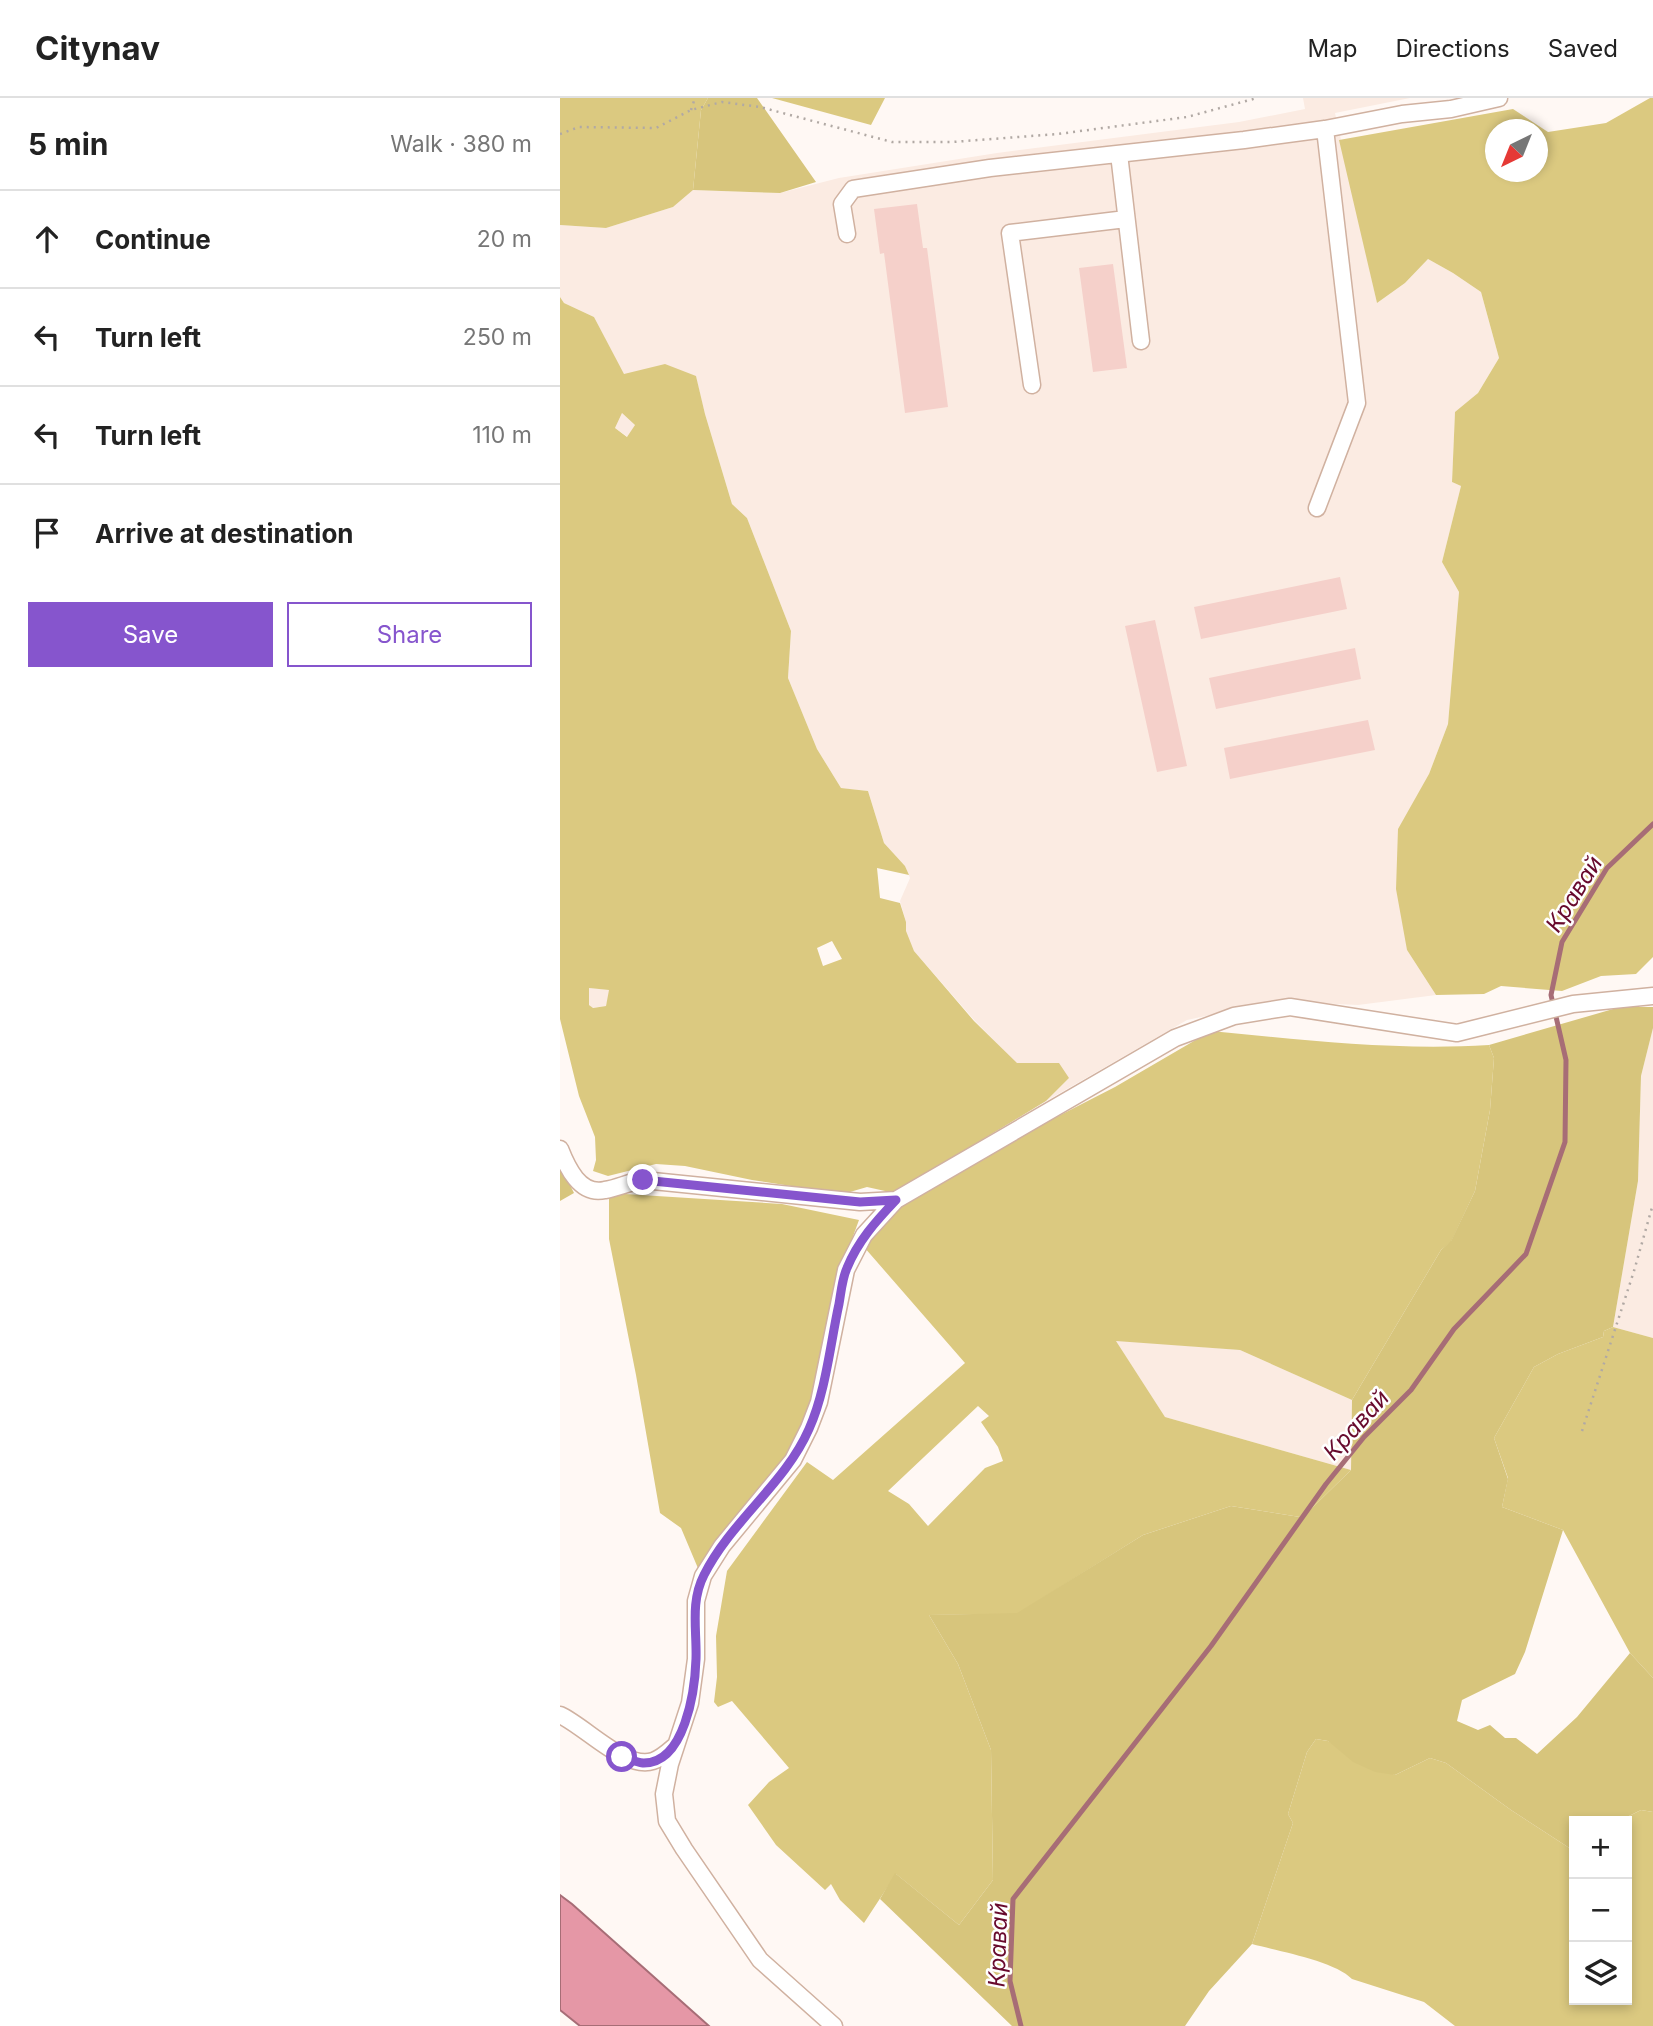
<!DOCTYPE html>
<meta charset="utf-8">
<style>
:root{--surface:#fff;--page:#f2f2f2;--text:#222;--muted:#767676;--line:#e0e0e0;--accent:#8655cd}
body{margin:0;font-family:Inter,sans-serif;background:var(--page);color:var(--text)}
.controls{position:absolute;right:21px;bottom:21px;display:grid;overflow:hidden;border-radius:0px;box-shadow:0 4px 10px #0003}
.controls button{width:63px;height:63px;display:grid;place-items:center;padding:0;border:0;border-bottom:2px solid var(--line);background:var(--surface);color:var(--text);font:35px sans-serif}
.compass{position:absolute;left:925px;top:21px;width:63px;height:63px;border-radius:50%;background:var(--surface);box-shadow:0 4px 10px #0003;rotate:223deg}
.stop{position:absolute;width:21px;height:21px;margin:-16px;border:5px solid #8655cd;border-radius:50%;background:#fff}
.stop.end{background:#8655cd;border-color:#fff;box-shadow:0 2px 7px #0008}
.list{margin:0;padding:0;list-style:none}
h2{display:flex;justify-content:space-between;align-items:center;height:91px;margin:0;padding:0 28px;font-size:30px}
h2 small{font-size:23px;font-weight:400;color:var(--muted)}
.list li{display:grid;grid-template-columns:46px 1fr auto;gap:21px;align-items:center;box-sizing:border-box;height:98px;padding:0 28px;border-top:2px solid var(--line)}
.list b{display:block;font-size:26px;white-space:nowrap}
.list em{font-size:23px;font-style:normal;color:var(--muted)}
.actions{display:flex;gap:14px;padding:21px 28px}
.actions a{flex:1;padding:16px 0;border:2px solid var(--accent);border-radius:0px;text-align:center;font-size:24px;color:var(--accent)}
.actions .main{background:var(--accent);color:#fff}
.icon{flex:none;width:38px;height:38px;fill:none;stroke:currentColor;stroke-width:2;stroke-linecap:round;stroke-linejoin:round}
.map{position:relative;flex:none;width:1093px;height:1928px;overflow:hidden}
header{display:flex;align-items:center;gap:42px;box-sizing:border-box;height:98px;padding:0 35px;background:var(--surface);border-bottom:2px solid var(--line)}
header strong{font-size:33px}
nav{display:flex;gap:38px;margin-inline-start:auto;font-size:24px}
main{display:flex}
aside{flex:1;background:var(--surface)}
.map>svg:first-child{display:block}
</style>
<header>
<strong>Citynav</strong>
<nav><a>Map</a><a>Directions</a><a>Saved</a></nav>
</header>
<main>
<aside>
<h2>5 min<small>Walk · 380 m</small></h2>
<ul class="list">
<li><svg class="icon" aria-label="ahead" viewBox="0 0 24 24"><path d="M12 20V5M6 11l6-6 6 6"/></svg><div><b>Continue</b></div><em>20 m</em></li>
<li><svg class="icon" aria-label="left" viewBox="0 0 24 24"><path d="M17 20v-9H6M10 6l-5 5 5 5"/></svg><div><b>Turn left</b></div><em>250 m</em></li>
<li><svg class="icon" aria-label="left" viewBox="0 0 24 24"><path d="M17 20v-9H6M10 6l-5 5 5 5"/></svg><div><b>Turn left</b></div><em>110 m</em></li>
<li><svg class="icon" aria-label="arrive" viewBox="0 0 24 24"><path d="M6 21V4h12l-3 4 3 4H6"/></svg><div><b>Arrive at destination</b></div></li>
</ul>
<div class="actions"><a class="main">Save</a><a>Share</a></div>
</aside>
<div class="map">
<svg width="1093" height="1928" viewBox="0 0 1093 1928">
<rect width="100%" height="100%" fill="#fff8f4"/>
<path fill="#fbebe2" d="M743 0H850L775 15 817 205 845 185 868 161 893 175 921 194 939 260 918 295 895 315 892 384 901 388 882 464 899 494 888 626 869 676 847 852 876 897 798 907 715 903 627 922 486 1003 509 980 457 966 415 923 354 853 345 833 346 824 340 803 350 780 345 768 324 745 308 693 281 690 257 651 228 580 231 533 187 420 172 406 145 316 136 279 105 267 64 277 34 219 4 205 0 199V127L46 130 113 109 133 92 220 95 279 80 437 55 679 24 745 11Z
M62 315 75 327 68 339 55 330Z
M29 890 50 892 46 908 32 910 29 907Z
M1093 930V1240L1053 1229 1078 1083 1081 978Z
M555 1242 680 1252 792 1302 791 1372 605 1319Z"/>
<path fill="#dbc980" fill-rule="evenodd" d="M0 0H148L141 12 133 92 113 109 46 130 0 127Z
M212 0H325L311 27Z
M1090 0H1093V859L1076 876 1041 878 1002 893 941 888 924 896 876 897 847 852 836 791 838 731 869 676 888 626 899 494 882 464 901 388 892 384 895 314 918 295 939 260 921 194 893 175 868 161 845 185 817 205 779 42 953 11 988 34 1046 25ZM936 32H978V74H936Z
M0 199 4 205 34 219 64 276 105 266 136 278 145 316 172 406 187 420 231 533 228 580 257 651 281 690 308 693 324 745 345 768 349 777 317 770 320 800 340 805 346 824V833L354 853 414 923 457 965H499L509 980 486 1003 334 1095 307 1089 283 1096 192 1082 125 1068 96 1066 48 1078 33 1073 36 1062 35 1039 19 998 0 921ZM62 315 75 327 67 339 55 330ZM272 843 282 861 263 868 257 850ZM29 890 49 892 46 908 33 910 29 907Z
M651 933C743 942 836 953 929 947L934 960 930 1012 915 1093 891 1144 881 1152 792 1302 680 1252 556 1243 605 1319 791 1372 749 1413 740 1419 671 1408 583 1437 457 1516 369 1517 398 1566 431 1652 433 1782 399 1827 336 1776 304 1825 280 1802 271 1786 265 1792 216 1747 188 1707 209 1684 229 1670 172 1603 158 1609 154 1604 157 1579 156 1538 167 1473 247 1364 273 1382 405 1265 304 1149 337 1108 434 1051 555 989ZM418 1308 429 1318 421 1324 438 1349 443 1363 425 1370 368 1428 349 1406 328 1393Z
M49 1095 222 1106 299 1122 288 1152 266 1251 237 1348 140 1475 121 1430 100 1415 76 1277 49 1141Z
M1053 1229 1093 1240V1580L1070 1555 1003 1432 942 1409 948 1380 934 1340 974 1269 998 1256 1043 1239 1044 1233Z
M756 1641 768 1643 835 1677 870 1660 886 1665 951 1712 1014 1753V1902H1067V1723H1059L1081 1712 1093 1714V1928H895L864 1904 792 1881C775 1863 718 1853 692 1846L733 1725 728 1716 747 1654Z"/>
<path fill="#d7c57c" d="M148 0H197L256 84 220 95 133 92 141 12Z
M1060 909H1093V930L1081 978 1078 1083 1053 1229 1044 1233 1043 1239 998 1256 974 1269 934 1340 948 1381 942 1409 1003 1432 965 1554 955 1576 902 1602 897 1623 918 1632 930 1627 945 1640H956L977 1656 1017 1619 1070 1555 1093 1580V1714L1081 1712 1059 1723H1014V1753L951 1712 886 1665 870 1660 835 1677 815 1674 793 1664 768 1643 756 1641 747 1654 728 1716 733 1725 692 1846 649 1893 625 1928H452L320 1801 335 1775 399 1827 433 1782 431 1652 398 1566 369 1517 457 1515 583 1437 671 1408 740 1419 749 1413 791 1372 792 1302 881 1152 891 1143 915 1093 930 1012 934 960 929 947Z
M0 1067 14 1095 0 1103Z"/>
<path fill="#e597a6" stroke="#a76d76" stroke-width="2" d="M0 1797 12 1806 149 1928H20L0 1912Z"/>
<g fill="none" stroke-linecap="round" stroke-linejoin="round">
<path stroke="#a76d76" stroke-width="5" d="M461 1928 450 1883 453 1801 651 1548 766 1386 804 1339 851 1292 894 1231 966 1156 1005 1044 1006 962 991 897 1002 844 1047 770 1093 726"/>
</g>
<path fill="#f5d0ca" d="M357 106 363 150H367L388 309 345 315 324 155 320 156 314 111Z
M553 166 567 270 533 274 519 170Z
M780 479 787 511 641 541 634 509Z
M595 522 627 668 597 674 565 528Z
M795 550 801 581 656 611 649 580Z
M808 622 815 652 670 681 664 650Z"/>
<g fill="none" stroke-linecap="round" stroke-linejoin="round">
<g stroke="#d0b1a0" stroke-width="19">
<path id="minor" d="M559 56 581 243
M287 136 282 106 293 91 430 70 684 42 765 31 842 16 891 11 939 0
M472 287 450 135 566 121
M757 410 797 305 765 31
M0 1051C7 1069 20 1098 45 1092 58 1090 69 1084 83 1082L300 1104 336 1102
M0 1617C26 1629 65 1672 93 1663 102 1660 109 1653 116 1647
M274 1928 200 1862 124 1751 107 1723 104 1696 110 1666 130 1605 136 1561V1503L143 1478 162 1448 233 1362 249 1330 259 1304 286 1172 304 1137 336 1102 615 940 674 918 730 909 897 935 1013 906 1093 898"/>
</g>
<path stroke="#b1a9a4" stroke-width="2.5" stroke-dasharray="2 5" stroke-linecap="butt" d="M131 12 135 0
M0 36 19 29 96 30 131 12 162 4 200 9 332 44H392L498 36 627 19 697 0
M1022 1333 1074 1173 1093 1106"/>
<use href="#minor" stroke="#fff" stroke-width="16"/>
</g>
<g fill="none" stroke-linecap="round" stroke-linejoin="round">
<path stroke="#8655cd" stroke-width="9" d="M62 1659C69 1661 76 1664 83 1665 125 1666 135 1592 136 1561 137 1533 130 1504 144 1477 171 1423 225 1386 249 1331 266 1293 270 1247 279 1206 281 1195 282 1181 287 1170 298 1143 316 1123 336 1102L300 1104 83 1082"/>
</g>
<g text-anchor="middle" stroke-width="5" stroke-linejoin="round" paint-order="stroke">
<g font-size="23" font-style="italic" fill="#680a2d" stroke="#fff">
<text transform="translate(1014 796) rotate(-58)" y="8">Кравай</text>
<text transform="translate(796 1327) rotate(-48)" y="8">Кравай</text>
<text transform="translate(438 1847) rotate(-88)" y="8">Кравай</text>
</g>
</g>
</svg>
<div class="controls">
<button>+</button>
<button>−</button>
<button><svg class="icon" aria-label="layers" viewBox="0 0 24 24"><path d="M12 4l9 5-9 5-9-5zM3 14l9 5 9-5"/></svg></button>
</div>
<svg class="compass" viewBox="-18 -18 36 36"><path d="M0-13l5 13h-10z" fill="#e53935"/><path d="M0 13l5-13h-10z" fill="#767676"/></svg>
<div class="stop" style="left:62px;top:1659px"></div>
<div class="stop end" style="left:83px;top:1082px"></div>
</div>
</main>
